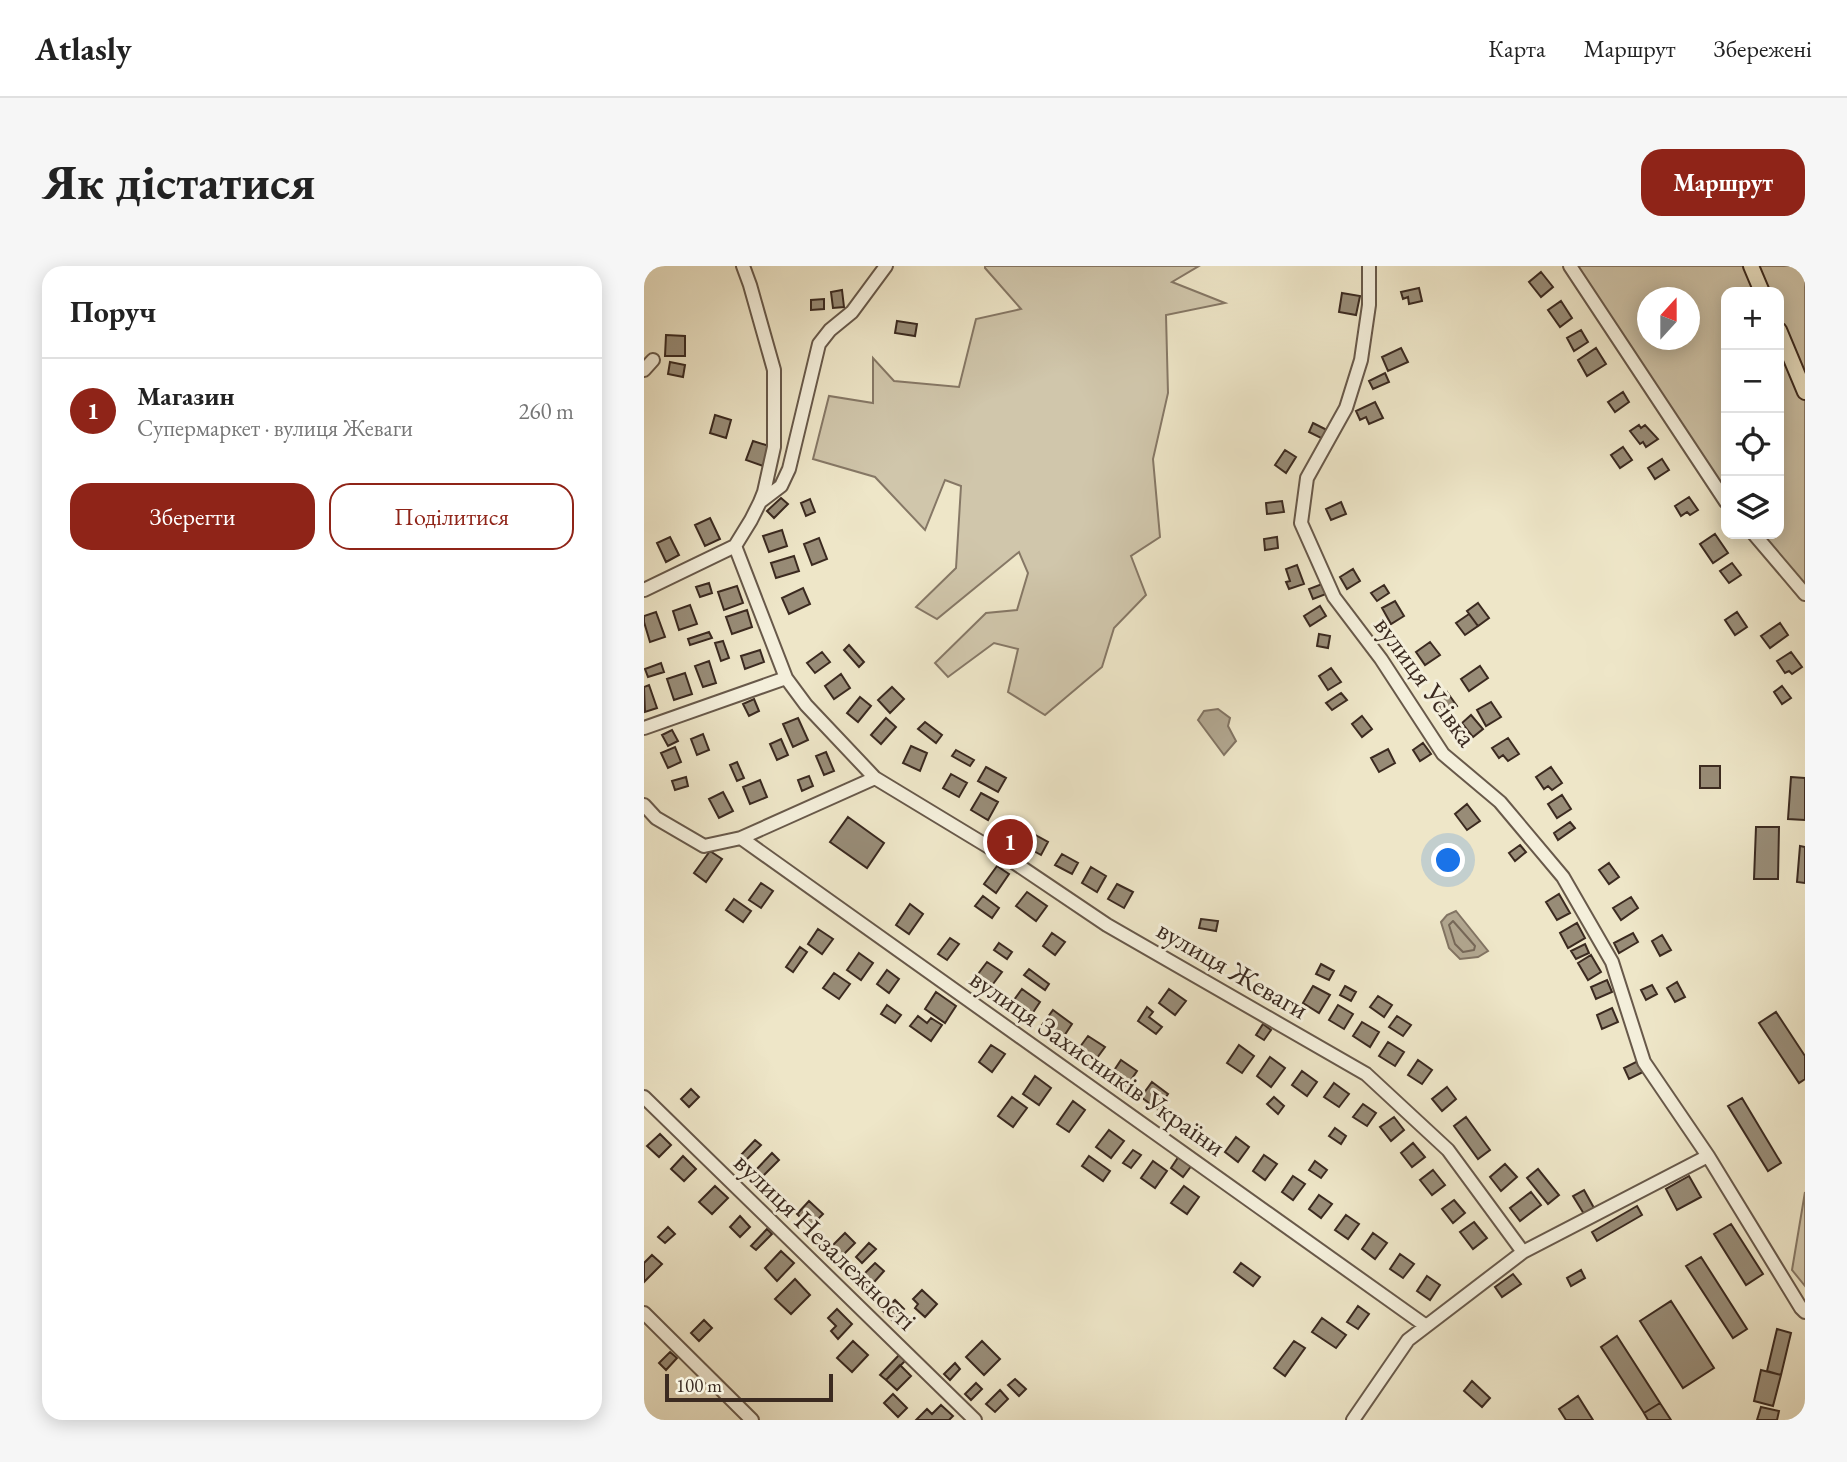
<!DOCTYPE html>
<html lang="uk">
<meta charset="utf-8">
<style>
:root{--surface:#fff;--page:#f6f6f6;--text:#222;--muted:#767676;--line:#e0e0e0;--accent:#8f2418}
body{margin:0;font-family:"EB Garamond",serif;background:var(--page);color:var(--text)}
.controls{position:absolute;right:21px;top:21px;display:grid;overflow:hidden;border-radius:14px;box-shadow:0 4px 18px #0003}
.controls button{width:63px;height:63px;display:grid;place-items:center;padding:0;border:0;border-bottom:2px solid var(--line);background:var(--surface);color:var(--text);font:35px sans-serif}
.compass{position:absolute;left:993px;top:21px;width:63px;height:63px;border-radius:50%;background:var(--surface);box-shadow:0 4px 18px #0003;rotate:21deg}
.scale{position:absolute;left:21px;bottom:18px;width:168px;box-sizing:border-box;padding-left:7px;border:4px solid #3b2a20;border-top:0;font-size:19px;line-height:24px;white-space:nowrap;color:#3b2a20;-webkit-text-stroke:5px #f4efdb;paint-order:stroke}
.you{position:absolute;left:805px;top:595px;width:24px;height:24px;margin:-18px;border:5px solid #fff;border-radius:50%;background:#1a73e8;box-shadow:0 0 0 10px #1a73e833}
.badge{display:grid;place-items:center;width:46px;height:46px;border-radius:50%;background:var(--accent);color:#fff;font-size:23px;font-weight:700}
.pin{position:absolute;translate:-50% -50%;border:4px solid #fff;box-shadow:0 2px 7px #0006}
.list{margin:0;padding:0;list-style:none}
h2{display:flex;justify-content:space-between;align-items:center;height:91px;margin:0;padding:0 28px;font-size:30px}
h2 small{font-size:23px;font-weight:400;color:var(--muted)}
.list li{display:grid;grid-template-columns:46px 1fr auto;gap:21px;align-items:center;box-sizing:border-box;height:105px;padding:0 28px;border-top:2px solid var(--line)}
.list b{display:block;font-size:26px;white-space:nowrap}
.list p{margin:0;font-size:23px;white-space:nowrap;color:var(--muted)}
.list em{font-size:23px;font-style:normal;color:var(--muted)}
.actions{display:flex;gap:14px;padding:21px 28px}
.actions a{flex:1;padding:16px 0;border:2px solid var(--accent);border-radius:21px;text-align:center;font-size:24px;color:var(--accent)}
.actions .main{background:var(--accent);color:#fff}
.icon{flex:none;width:38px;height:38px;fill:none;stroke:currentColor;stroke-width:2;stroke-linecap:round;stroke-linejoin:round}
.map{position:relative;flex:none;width:1161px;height:1154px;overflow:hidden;border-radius:21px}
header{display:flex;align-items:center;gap:42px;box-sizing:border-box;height:98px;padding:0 35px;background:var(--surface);border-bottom:2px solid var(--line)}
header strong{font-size:33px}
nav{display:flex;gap:38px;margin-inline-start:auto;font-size:24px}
.intro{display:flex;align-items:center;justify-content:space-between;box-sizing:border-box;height:168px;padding:0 42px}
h1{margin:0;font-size:49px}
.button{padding:18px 32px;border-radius:21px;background:var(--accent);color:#fff;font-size:24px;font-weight:700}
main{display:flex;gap:42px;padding:0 42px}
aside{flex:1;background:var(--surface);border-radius:21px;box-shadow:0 4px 18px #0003}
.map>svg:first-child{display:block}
</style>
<header>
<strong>Atlasly</strong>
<nav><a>Карта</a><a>Маршрут</a><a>Збережені</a></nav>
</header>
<div class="intro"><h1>Як дістатися</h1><a class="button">Маршрут</a></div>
<main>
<aside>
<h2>Поруч<small></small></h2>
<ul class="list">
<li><span class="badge">1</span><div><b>Магазин</b><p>Супермаркет · вулиця Жеваги</p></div><em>260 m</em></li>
</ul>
<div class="actions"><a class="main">Зберегти</a><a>Поділитися</a></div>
</aside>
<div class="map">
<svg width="1161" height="1154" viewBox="0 0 1161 1154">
<rect width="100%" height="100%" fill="#eee6c8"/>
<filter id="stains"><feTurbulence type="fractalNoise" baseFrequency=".00286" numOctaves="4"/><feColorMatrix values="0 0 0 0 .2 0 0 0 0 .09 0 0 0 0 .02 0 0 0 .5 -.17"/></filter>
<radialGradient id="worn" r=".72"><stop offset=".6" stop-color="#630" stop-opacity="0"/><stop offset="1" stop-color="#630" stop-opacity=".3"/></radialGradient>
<path fill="#d0c6ab" stroke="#867866" stroke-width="2" fill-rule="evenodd" d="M341 0H555L528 16 581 37 522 49 524 127 509 193 516 271 487 290 502 329 470 362 458 401 401 449 364 426 374 383 350 377 304 411 291 397 342 347 373 344 384 307 375 286 293 353 272 341 312 302 317 220 301 214 281 264 231 211 169 193 185 130 229 137V92L250 115 315 121 332 53 377 43 341 2Z
M926 0H1161V328L1110 268H1135V26H1082V236ZM1003 32H1045V74H1003Z
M1161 926V1020L1148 1004Z"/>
<path fill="#b1a68f" stroke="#827463" stroke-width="2" d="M574 443 586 452 584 460 592 475 580 489 554 454 560 445Z
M812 645 844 685 834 691 816 693 805 682 797 656 803 649Z"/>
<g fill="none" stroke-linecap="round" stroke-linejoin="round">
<path stroke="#766858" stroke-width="2" d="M809 655 831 680 830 684 819 686 811 678 805 659Z"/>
</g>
<path fill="#988c77" stroke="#3b2a20" stroke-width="2" d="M897 6 909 21 897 31 885 16Z
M775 22 778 35 765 38 764 31 759 33 757 26Z
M198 24 200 41 189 42 187 26Z
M698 27 716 30 712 49 695 46Z
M180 33V43L167 44V34Z
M917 35 928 52 916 61 904 44Z
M253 55 273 58 271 70 251 67Z
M937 64 944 76 930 85 923 72Z
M22 69 41 70V90H21Z
M757 82 764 96 744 105 738 91Z
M952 82 962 98 943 110 934 94Z
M26 96 41 99 39 111 24 108Z
M741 107 745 116 729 123 725 115Z
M979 126 985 136 971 146 964 136Z
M731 136 739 152 725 158 722 151 716 154 712 145Z
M71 149 87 154 82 172 66 167Z
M669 157 683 164 679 173 665 166Z
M995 159 997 162 1001 159 1014 173 1002 181 999 176 996 178 986 165Z
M109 175 125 180 119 200 102 194Z
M979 181 988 194 976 202 967 189Z
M641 184 652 191 642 207 631 199Z
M1018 193 1025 204 1011 213 1004 202Z
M1045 231 1054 244 1046 249 1043 246 1037 250 1031 240Z
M137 232 144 238 130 252 123 245Z
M166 233 171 246 162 250 157 237Z
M638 235 640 246 623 248 622 237Z
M697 236 702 248 687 254 682 243Z
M66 252 76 273 61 280 51 259Z
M138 264 143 280 125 286 119 270Z
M1071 268 1084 287 1069 297 1056 278Z
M26 271 35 289 22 296 13 277Z
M633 271 634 282 621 284 620 273Z
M175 272 183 293 168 299 160 278Z
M150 290 155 305 132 312 127 297Z
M1088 297 1097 309 1085 317 1076 305Z
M653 299 660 318 645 323 642 316 646 315 642 303Z
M709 303 716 315 703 323 696 311Z
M65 317 68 327 56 331 52 321Z
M678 318 682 328 669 333 665 323Z
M740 319 745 327 733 335 727 327Z
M93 320 99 337 80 344 74 326Z
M159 322 166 338 145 348 138 332Z
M751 335 760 350 747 358 738 342Z
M834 337 845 352 834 360 823 345Z
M46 339 53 358 35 364 29 345Z
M676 340 682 350 666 360 660 350Z
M103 344 108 361 88 368 82 351Z
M12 346 21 371 6 376 0 356V350Z
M1093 346 1103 361 1091 369 1081 354Z
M825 348 834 360 821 369 812 357Z
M1136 357 1144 369 1126 382 1117 370Z
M65 366 68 372 46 379 44 373Z
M675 368 686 370 684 382 673 380Z
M79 375 85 392 77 395 71 377Z
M786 376 796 389 781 399 772 386Z
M205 379 220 396 215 401 200 384Z
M116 384 120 396 101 403 97 390Z
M178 386 186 396 171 407 163 397Z
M1147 386 1158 401 1148 408 1145 405 1141 407 1133 395Z
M65 395 72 417 59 421 51 400Z
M17 397 20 406 4 411 1 403Z
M836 400 844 412 825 425 817 413Z
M687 402 697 416 684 424 675 410Z
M41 407 48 428 30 434 23 413Z
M197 408 206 422 190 433 181 420Z
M5 419 13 442 1 446 0 421Z
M1138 420 1147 432 1138 438 1130 426Z
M248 421 260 433 246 447 234 434Z
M803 426 813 440 804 447 800 441 798 443 792 434Z
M697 427 703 434 688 444 682 437Z
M216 431 227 440 214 456 203 447Z
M110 433 115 445 105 450 99 438Z
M847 436 857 451 842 460 833 444Z
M827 449 839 463 829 471 818 457Z
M718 450 728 463 718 471 708 458Z
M154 452 164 474 149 481 139 458Z
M242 452 252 461 237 478 227 469Z
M281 456 298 469 292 477 274 463Z
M28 464 34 475 24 480 18 469Z
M59 468 65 484 53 489 47 473Z
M864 472 875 488 864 495 859 489 855 492 848 482Z
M137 473 144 489 133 494 126 478Z
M779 477 787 488 776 495 769 484Z
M267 480 283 487 276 505 259 497Z
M31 481 37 496 24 502 17 487Z
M744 483 751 497 735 506 727 492Z
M312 484 330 494 326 500 308 490Z
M182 486 190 505 180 509 172 490Z
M93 496 100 512 93 515 86 499Z
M1056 500H1076V522H1056Z
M342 501 362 512 354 526 334 515Z
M907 501 918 517 908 524 904 520 900 523 892 511Z
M307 508 323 517 315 531 299 522Z
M165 510 169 520 158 525 154 514Z
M42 511 44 520 31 524 28 515Z
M1147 511 1161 512V554L1144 553Z
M116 514 123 531 106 538 99 521Z
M79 526 89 545 75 552 65 533Z
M337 527 354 536 344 554 327 544Z
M918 529 927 543 913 552 904 538Z
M823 538 836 555 823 564 811 548Z
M204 551 240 577 223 602 186 576Z
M926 556 931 562 914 574 910 567Z
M1112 561H1135L1134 613H1110Z
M386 566 404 576 397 589 379 579Z
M876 579 882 586 871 595 865 587Z
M1156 580 1161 581V617L1153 616Z
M66 585 78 593 62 616 50 607Z
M418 588 434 597 428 608 411 599Z
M965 597 975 611 965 618 955 604Z
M353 600 365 608 352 627 340 618Z
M447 601 462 610 453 626 438 617Z
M117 617 129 625 117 642 105 634Z
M473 618 489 626 480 642 464 633Z
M383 626 403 640 392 655 372 640Z
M915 628 926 647 913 654 902 636Z
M339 630 355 642 348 652 331 640Z
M987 631 994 642 977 654 969 642Z
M90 633 107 645 99 656 82 644Z
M266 638 279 648 265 668 252 659Z
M557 653 574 655 572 665 555 662Z
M933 657 941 672 924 682 916 667Z
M174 663 189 673 178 688 164 678Z
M408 667 421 676 411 689 399 680Z
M989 667 994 676 975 687 970 677Z
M1018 669 1027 684 1016 690 1008 675Z
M306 672 315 678 303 694 294 688Z
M355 677 368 686 363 693 350 684Z
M941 678 945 687 932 693 927 685Z
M156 681 163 686 149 706 142 701Z
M215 687 229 697 217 714 203 704Z
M947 689 957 706 944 714 934 697Z
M343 696 358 706 346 722 331 712Z
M677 698 690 705 685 714 672 708Z
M385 703 405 718 401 724 380 709Z
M243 704 255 713 245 727 233 718Z
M190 707 206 718 195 733 179 722Z
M963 714 968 726 952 733 947 721Z
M1033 716 1041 731 1031 736 1023 722Z
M1008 719 1013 728 1002 734 997 724Z
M669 720 686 729 675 747 659 737Z
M701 720 712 726 707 735 696 729Z
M378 723 396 736 386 751 367 738Z
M525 723 542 735 531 749 515 737Z
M292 726 312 740 301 757 281 743Z
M734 730 748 739 740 751 726 741Z
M243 739 257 749 251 757 237 748Z
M694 739 709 748 700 763 685 754Z
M503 741 509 746 505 751 518 761 512 768 494 755Z
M968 742 974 756 958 763 953 749Z
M409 744 428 758 418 773 398 759Z
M1132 746 1161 790V813L1155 817 1115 757Z
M274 750 283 757 287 752 298 759 287 775 266 760Z
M753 750 767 759 759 770 745 761Z
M718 756 735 766 726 781 709 770Z
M619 758 627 764 620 774 612 769Z
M444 770 461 781 450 796 433 785Z
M744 776 760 786 751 800 735 790Z
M347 779 361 788 348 806 335 796Z
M595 779 610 790 598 807 583 797Z
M626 791 641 802 627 821 613 810Z
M477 794 493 805 483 820 467 809Z
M774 794 788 804 778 818 764 809Z
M994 795 999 806 985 813 980 802Z
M658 805 673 816 663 830 648 819Z
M391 810 407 822 395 839 379 828Z
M508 816 524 828 513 843 497 831Z
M690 817 705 828 695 841 680 831Z
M803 821 812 833 798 845 788 833Z
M47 823 55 831 45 841 37 833Z
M368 831 383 842 369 861 354 850Z
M630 831 640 840 634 848 623 838Z
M1098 832 1137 897 1124 905 1084 840Z
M429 835 441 844 425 866 413 858Z
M719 838 732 847 723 860 709 851Z
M750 851 760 864 747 875 736 861Z
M822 851 846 884 834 893 810 860Z
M691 862 702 870 697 878 685 870Z
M465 864 480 875 467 892 452 881Z
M16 868 27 879 15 891 3 880Z
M592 871 605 881 594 896 581 886Z
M111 874 117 879 101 895 96 890Z
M769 877 781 891 768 901 757 887Z
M489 884 497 889 487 902 479 897Z
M128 887 135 894 117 912 110 906Z
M620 889 633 898 621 914 609 905Z
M39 890 52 903 40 915 27 903Z
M445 890 466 905 459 915 438 900Z
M535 890 548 899 539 911 527 902Z
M509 895 523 905 511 922 497 912Z
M671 895 683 904 677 912 665 904Z
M861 898 873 911 857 925 846 911Z
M894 903 915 929 904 938 883 912Z
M789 904 801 919 788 929 776 914Z
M649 910 661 918 649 934 638 926Z
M1045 910 1057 931 1033 944 1022 923Z
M71 920 84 932 68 948 55 936Z
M540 920 555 931 543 948 527 937Z
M940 924 950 942 940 948 929 930Z
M887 926 897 939 876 955 866 942Z
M675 929 688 938 677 952 665 943Z
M810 934 821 947 809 957 798 943Z
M165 935 179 948 166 961 153 948Z
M993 940 998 949 953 975 948 966Z
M702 949 715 958 704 973 691 964Z
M96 950 106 961 96 971 86 961Z
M830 956 843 972 829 983 816 966Z
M1087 958 1119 1008 1102 1019 1070 968Z
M24 961 31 968 21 977 14 971Z
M123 963 128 968 112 984 107 980Z
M201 967 211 977 197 991 187 981Z
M729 967 743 977 731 993 718 983Z
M225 977 232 983 218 997 212 991Z
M137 985 150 997 133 1015 121 1002Z
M756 988 770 998 759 1012 746 1003Z
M8 989 18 998 0 1016V997Z
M1057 991 1103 1063 1089 1072 1042 1000Z
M231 997 240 1005 224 1023 215 1013Z
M597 997 616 1011 609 1020 590 1006Z
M937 1004 941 1012 927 1020 923 1012Z
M869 1008 877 1018 858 1031 851 1021Z
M783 1010 796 1019 786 1034 773 1025Z
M151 1013 166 1029 147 1048 131 1033Z
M278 1024 293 1038 281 1051 271 1042 274 1038 269 1033Z
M251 1034 260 1043 248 1054 239 1045Z
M1027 1035 1070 1102 1039 1122 996 1055Z
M714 1040 725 1048 714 1063 703 1056Z
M193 1043 208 1058 194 1073 187 1065 192 1060 184 1052Z
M678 1052 702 1069 692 1082 668 1066Z
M60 1054 68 1062 55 1075 47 1067Z
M1133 1063 1147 1067 1137 1109 1123 1105Z
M973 1070 1016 1137 1000 1147 957 1081Z
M209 1075 224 1089 208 1106 193 1092Z
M338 1075 356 1093 340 1109 322 1091Z
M650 1075 661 1082 641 1110 630 1102Z
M26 1086 33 1092 22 1104 15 1097Z
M256 1088 262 1094 242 1114 236 1109Z
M311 1097 316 1103 306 1114 300 1108Z
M256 1099 267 1110 253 1124 242 1114Z
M1117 1104 1137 1109 1129 1140 1110 1135Z
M371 1113 382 1123 375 1130 364 1119Z
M828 1115 846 1132 838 1141 820 1125Z
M332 1117 338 1123 327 1134 321 1128Z
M356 1124 364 1133 351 1146 342 1138Z
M249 1128 263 1142 254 1151 240 1137Z
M934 1130 949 1154H922L915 1143Z
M1016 1137 1027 1154H1004L1000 1147Z
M297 1139 309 1150 305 1154H272L283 1143 288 1148Z
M1117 1141 1135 1145 1133 1154H1113Z"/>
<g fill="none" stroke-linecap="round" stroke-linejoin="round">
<g stroke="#68594a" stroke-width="16">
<path id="minor" d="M99 0 106 19 130 104V181L120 226 116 236
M725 0V39L717 94 702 142 663 212 657 257 690 331 737 393 799 488 856 536 919 611 968 696 1000 796 1064 890 1157 1042 1161 1046
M926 0 1082 236
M0 104 9 94
M1110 268 1161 328
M91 280 107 254 116 236 137 220 145 203 175 78 186 64 208 46 242 0
M0 324 91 280 142 412
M0 462 142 412 162 439 231 512 97 572 60 580 12 552 0 539
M231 512 368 595 463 659 722 808 804 884 879 986
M97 572 782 1060
M0 831 331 1154
M0 1047 108 1154
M709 1154 764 1074 879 986 1064 890"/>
</g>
<g stroke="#3b2a20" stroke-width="18">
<path id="major" d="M1107 0 1118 26
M1135 64 1161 126"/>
</g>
<use href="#minor" stroke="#f4efdb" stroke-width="12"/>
<use href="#major" stroke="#eee6c8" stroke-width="14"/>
</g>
<g text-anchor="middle" stroke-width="6" stroke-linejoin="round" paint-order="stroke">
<g font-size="28" fill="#3b2a20" stroke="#f4efdb">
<text transform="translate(782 415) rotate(54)" y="10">вулиця Усівка</text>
<text transform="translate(589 703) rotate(30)" y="10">вулиця Жеваги</text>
<text transform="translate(454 796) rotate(35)" y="10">вулиця Захисників України</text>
<text transform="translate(182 975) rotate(44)" y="10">вулиця Незалежності</text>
</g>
</g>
<rect width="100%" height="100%" filter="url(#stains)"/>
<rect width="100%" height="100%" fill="url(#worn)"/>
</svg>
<div class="controls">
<button>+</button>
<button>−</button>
<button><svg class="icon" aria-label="locate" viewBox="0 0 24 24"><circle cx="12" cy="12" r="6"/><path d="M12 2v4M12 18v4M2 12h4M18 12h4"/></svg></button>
<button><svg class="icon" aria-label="layers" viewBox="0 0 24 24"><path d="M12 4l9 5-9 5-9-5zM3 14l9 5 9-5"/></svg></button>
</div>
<svg class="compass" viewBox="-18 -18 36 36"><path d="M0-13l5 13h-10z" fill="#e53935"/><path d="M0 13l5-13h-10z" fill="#767676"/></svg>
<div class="scale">100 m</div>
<div class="you"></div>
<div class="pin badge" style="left:366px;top:576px">1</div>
</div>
</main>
